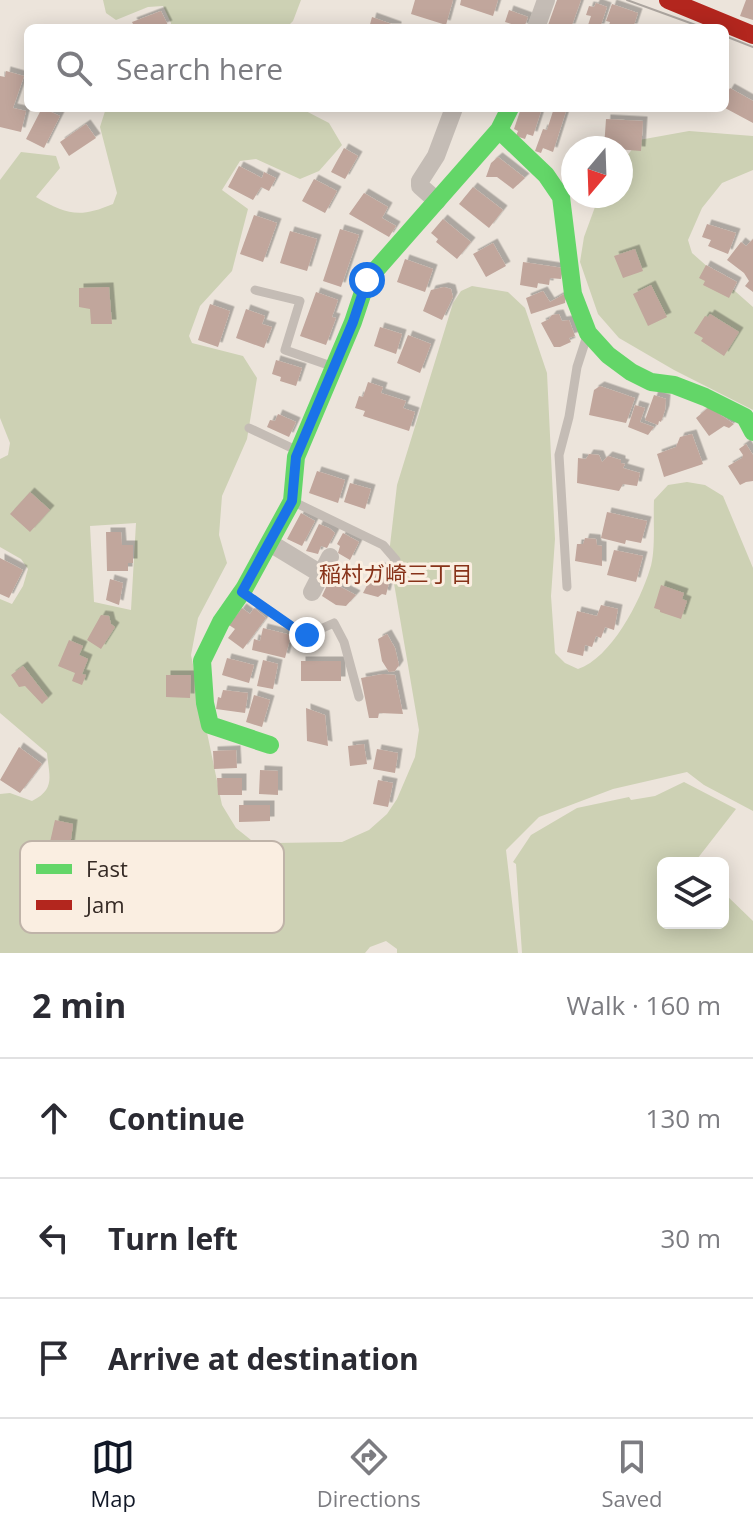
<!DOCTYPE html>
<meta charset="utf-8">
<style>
:root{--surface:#fff;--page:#f2f2f3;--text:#2b2b33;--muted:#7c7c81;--line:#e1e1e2;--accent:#111827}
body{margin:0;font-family:"Open Sans","Noto Sans JP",sans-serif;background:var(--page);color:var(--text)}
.controls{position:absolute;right:24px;bottom:24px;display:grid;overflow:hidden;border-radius:12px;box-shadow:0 4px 20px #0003}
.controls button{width:72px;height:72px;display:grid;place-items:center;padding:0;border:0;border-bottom:2px solid var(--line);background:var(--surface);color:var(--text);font:40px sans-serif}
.compass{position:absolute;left:561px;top:136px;width:72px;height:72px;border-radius:50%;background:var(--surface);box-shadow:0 4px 20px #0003;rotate:199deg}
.stop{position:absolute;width:24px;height:24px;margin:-18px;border:6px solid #1a73e8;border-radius:50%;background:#fff}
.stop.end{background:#1a73e8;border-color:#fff;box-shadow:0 2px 8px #0008}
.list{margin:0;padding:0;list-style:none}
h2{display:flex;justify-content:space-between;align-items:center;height:104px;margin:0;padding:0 32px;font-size:34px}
h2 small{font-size:26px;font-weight:400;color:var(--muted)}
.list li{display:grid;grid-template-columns:52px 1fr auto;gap:24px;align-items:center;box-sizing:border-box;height:120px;padding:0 32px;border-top:2px solid var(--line)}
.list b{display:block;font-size:30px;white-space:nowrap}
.list em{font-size:26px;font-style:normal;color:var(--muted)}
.icon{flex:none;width:44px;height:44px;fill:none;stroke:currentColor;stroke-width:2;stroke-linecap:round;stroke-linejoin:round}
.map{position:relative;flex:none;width:753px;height:953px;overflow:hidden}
.search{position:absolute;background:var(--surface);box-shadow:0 4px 20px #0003;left:24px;right:24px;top:24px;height:88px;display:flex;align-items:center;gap:20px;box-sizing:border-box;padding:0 28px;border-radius:12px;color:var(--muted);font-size:30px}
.sheet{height:464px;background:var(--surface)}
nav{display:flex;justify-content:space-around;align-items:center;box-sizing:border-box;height:112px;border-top:2px solid var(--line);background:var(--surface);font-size:22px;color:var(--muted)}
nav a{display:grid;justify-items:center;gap:4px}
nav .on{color:var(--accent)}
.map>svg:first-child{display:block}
</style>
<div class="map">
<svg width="753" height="953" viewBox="0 0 753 953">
<defs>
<filter id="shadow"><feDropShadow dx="4.5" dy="-4.5" stdDeviation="0" flood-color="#0004"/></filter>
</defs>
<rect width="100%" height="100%" fill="#ece4db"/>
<path fill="#cdd1b4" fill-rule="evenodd" d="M103 0H301L293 21 286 28H171V23L163 6 148 7 116 20 106 13Z
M106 108H300L329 123 342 145 319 171 300 179 256 159 240 161 222 190 248 209 232 271 200 306 189 336 192 343 243 356 257 378 247 439 222 496 219 535 227 563 198 618 191 655 222 805 236 828 251 840 274 843 342 842 369 830 387 814 397 799 415 757 419 730 389 554 397 485 453 303 461 291 472 286 508 292 525 308 547 373 555 539 551 596 555 653 565 663 578 669C611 658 640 602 650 569 656 551 653 519 654 500L668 485 687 482 705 485 723 496 753 568V811L704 785 687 772 613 789 539 817 506 850 518 953H397V949L386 941 370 947 365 953H0V794L10 793 32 801C56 789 49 776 47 753L0 713V599L12 604 23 586 28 569 21 559 0 547V459L8 455 10 443 0 418V180L21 152 56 156 60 168 36 197C67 215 80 218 113 204L117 193 100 127ZM136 523 131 610 94 602 90 526Z
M689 131 753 136V170L722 183 702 208 688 240 692 253 753 307V410L674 370 619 338 598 314 580 262 584 237 599 196H621V164L639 140Z
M684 782 736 809 694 863H663V923H723V892L753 921V953H522L516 864 513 862 531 835 577 808 629 797 631 800 655 796Z"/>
<path fill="#c1a69c" filter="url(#shadow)" d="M415 0H453L446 25 411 14Z
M461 0H498L493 16 460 5Z
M557 0H581L571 28H547Z
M746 0H753V20L740 16Z
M596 3 607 7 600 28H587L591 16 586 15 589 6 594 7Z
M612 4 638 13 633 28H608L610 22 606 21Z
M509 10 528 17 524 28 505 22Z
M161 11 168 25 159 28H135L132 22Z
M372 17 397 26V28H369Z
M6 71 24 76 13 108 26 111 21 132 0 127V76L5 77Z
M730 88 753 101V123L725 108V96Z
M42 108 60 116 44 148 26 139Z
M521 108H542L533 136 527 134 525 139 516 136 518 131 514 129Z
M554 108H567L553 152 543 148 541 153 535 151 543 129 547 130Z
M606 119 643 121 641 151 604 148Z
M86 124 96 138 69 156 60 142Z
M344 148 358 156 345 179 331 172Z
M498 157 525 178 513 189 497 177H486L491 163Z
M239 166 262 178 264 172 276 178 269 191 261 187 253 200 228 187Z
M314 179 337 191 325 213 302 201Z
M473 187 503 210 489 228 459 204Z
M364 193 388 207 382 218 396 226 389 237 349 214Z
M254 215 277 223 263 262 240 254Z
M443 219 471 242 457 259 436 242 438 239 431 233Z
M707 224 736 233 728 254 708 246 711 240 702 237Z
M340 229 359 235 341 287 323 281Z
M290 231 317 239 307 271 280 263Z
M753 239V292L745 286 749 281 744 273 727 260 741 242 746 246Z
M493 243 506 266 486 277 473 254Z
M635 249 643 271 623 278 614 256Z
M405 259 433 269 425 292 397 282Z
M523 262 563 268 561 279 550 278 549 285 538 283 537 288 520 285Z
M706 265 737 282 729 298 703 285 705 281 699 278Z
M651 285 667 317 648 326 633 294Z
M109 287 112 324H91L90 309 79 307V288Z
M444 287 451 289 453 297 442 320 423 311 431 290Z
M543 291 550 302 566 293 565 303 531 314 526 298Z
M316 292 338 300 332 317 336 318 326 345 300 336Z
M210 304 230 311 218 347 198 340Z
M246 309 265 316 262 324 272 327 264 348 236 338Z
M559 314 562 321 569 320 575 336 569 338 571 342 560 347H554L541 323 549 319 552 315Z
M710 314 739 332 724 356 701 341 703 338 694 333 705 316 708 317Z
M380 327 402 334 396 354 374 346Z
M408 335 431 344 420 373 397 363Z
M276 360 302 368 296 386 280 381 281 377 272 374Z
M368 382 383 387 381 393 406 401 403 408 415 412 409 431 363 416 365 411 355 408 359 396 363 397Z
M600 386 635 398 626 423 589 415 594 390Z
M654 395 666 399 665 410 661 422 659 421 658 425 645 420Z
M635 405 645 408 640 422 654 427 648 435 628 427Z
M709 407 734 424 729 428 724 426 709 436 696 418Z
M278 414 296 422 289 437 267 427 270 420 275 421Z
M692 434 703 464 664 477 657 454 676 447 680 437Z
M746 444 753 455V481L746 482 740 485 728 466 742 458 743 455 739 449Z
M589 454 599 455 602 462 608 456 621 460V463L625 464 623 468 640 473 637 486 623 484 619 491 577 483 578 458 586 459Z
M317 471 345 480 338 503 309 493Z
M350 483 371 489 365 509 344 502Z
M30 492 50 510 30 532 10 514Z
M607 512 647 521 641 543 626 540 625 544 601 538Z
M301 513 315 521 302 546 287 539Z
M319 524 329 528 335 533 327 548 321 546 318 554 306 551Z
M106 532H121L122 545H133V563H128V571H107Z
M343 533 359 542 350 560 338 553 340 546 337 544Z
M585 538 596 539 597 545 602 546V566L575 561 577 544H583Z
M614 550 643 556 636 582 607 575Z
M0 558 23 570 9 598 0 594Z
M377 566 385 569 384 578 389 583 386 595 382 594 378 597 363 593Z
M110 579 123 583 119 605 106 600Z
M329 581 356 595 346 606 336 605 322 596Z
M661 585 684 593 682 599 687 601 681 619 660 612V610L654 608Z
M601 605 618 609 614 630 605 627 601 638 596 636 592 647 585 645 583 656 567 652 577 611 597 616Z
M242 608 250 614 254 608 266 618 243 649 228 638 235 629 229 625Z
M101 615 109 616 111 624 115 627 101 649 87 640Z
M263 628 291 635 285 658 252 650 254 639 260 641Z
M387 634 395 648 399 665 395 671 389 672 382 661 378 639Z
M69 640 83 646 79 655 88 659 82 674 86 675 82 685 72 681 75 673 58 666Z
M227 658 254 665 249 683 222 675Z
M263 660 278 664 273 689 257 686Z
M301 661H341V681H301Z
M23 666 48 698 42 704 25 686 19 687 11 675Z
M383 674 395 675 403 714 379 713 378 718H369L361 678Z
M166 675H191L190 698 166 697Z
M223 690 248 693 245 713 216 709 218 697 221 698Z
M254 695 270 700 262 727 246 722Z
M306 708 325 715 328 746 307 741Z
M364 744 367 764 350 766 348 746Z
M19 747 42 764 20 793 0 780Z
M377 749 398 753 395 773 373 769Z
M236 750 237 768 214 769 213 751Z
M260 770 278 771V795L259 794Z
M217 778H242V795H218Z
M378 780 393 783 388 807 373 804Z
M239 805H270V821L239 822Z
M55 820 73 824 70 847 50 842Z"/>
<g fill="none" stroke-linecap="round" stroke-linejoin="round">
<path stroke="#c4bcb5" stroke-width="9" d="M255 290 300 301 285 350 334 367
M249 428 296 450
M292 501 383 545 396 560
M567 587 559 455 569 417 577 367 587 336
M243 593 301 633 307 635 334 623 344 642 359 697"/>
<path stroke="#c4bcb5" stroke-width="18" d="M536 28 546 0
M437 201 420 186V181L436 156 454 108
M270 543 321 574
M312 592 330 557"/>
<path stroke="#63d668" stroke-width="18" d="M499 130 546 175 561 197 573 294 588 333 608 355 631 372 651 382 674 385 705 397 745 417 753 432
M270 745 210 725 205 703 202 661 221 622 244 589 292 501 296 457 353 322 367 280 499 130 510 108"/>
<path stroke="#b3261e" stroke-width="18" d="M668 0 753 35"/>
<path stroke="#aca59f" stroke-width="2" d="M627 0 704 28
M725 36 753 47"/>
</g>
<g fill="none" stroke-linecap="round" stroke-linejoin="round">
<path stroke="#1a73e8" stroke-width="10" d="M307 635 301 633 242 592 292 501 296 457 353 322 367 280"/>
</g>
<g text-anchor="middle" stroke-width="6" stroke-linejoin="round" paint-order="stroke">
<g font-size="22" fill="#873219" stroke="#faeee1">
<text x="396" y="582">稲村ガ崎三丁目</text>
</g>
</g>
<rect x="20" y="841" width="264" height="92" rx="12" fill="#faeee1" stroke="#bfb3a8" stroke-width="2"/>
<rect x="36" y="864" width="36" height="10" fill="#63d668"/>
<rect x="36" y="900" width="36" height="10" fill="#b3261e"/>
<g font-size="22" fill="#342924">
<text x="86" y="877">Fast</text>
<text x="86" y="913">Jam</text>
</g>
</svg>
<div class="controls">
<button><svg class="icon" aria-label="layers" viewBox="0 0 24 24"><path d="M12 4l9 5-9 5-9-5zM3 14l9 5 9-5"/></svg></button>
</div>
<svg class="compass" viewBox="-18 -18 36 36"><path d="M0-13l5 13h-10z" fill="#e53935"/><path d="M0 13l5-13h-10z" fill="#7c7c81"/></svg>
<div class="stop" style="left:367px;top:280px"></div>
<div class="stop end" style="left:307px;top:635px"></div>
<div class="search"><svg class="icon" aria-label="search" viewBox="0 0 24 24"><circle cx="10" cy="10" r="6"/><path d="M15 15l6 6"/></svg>Search here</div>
</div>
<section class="sheet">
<h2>2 min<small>Walk · 160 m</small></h2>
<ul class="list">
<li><svg class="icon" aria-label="ahead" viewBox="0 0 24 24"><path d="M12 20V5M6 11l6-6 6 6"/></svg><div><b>Continue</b></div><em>130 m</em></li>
<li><svg class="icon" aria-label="left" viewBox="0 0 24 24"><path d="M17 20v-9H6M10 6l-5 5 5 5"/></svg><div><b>Turn left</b></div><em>30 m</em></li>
<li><svg class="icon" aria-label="arrive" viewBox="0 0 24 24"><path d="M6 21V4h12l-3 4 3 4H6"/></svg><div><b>Arrive at destination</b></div></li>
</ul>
</section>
<nav>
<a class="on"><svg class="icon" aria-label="map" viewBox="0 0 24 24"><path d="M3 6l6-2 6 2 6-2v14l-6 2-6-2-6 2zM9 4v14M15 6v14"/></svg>Map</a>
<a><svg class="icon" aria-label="directions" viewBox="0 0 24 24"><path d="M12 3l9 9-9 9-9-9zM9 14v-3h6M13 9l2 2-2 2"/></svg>Directions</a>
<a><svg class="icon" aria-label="saved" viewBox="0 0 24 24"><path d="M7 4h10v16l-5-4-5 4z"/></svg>Saved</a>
</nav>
